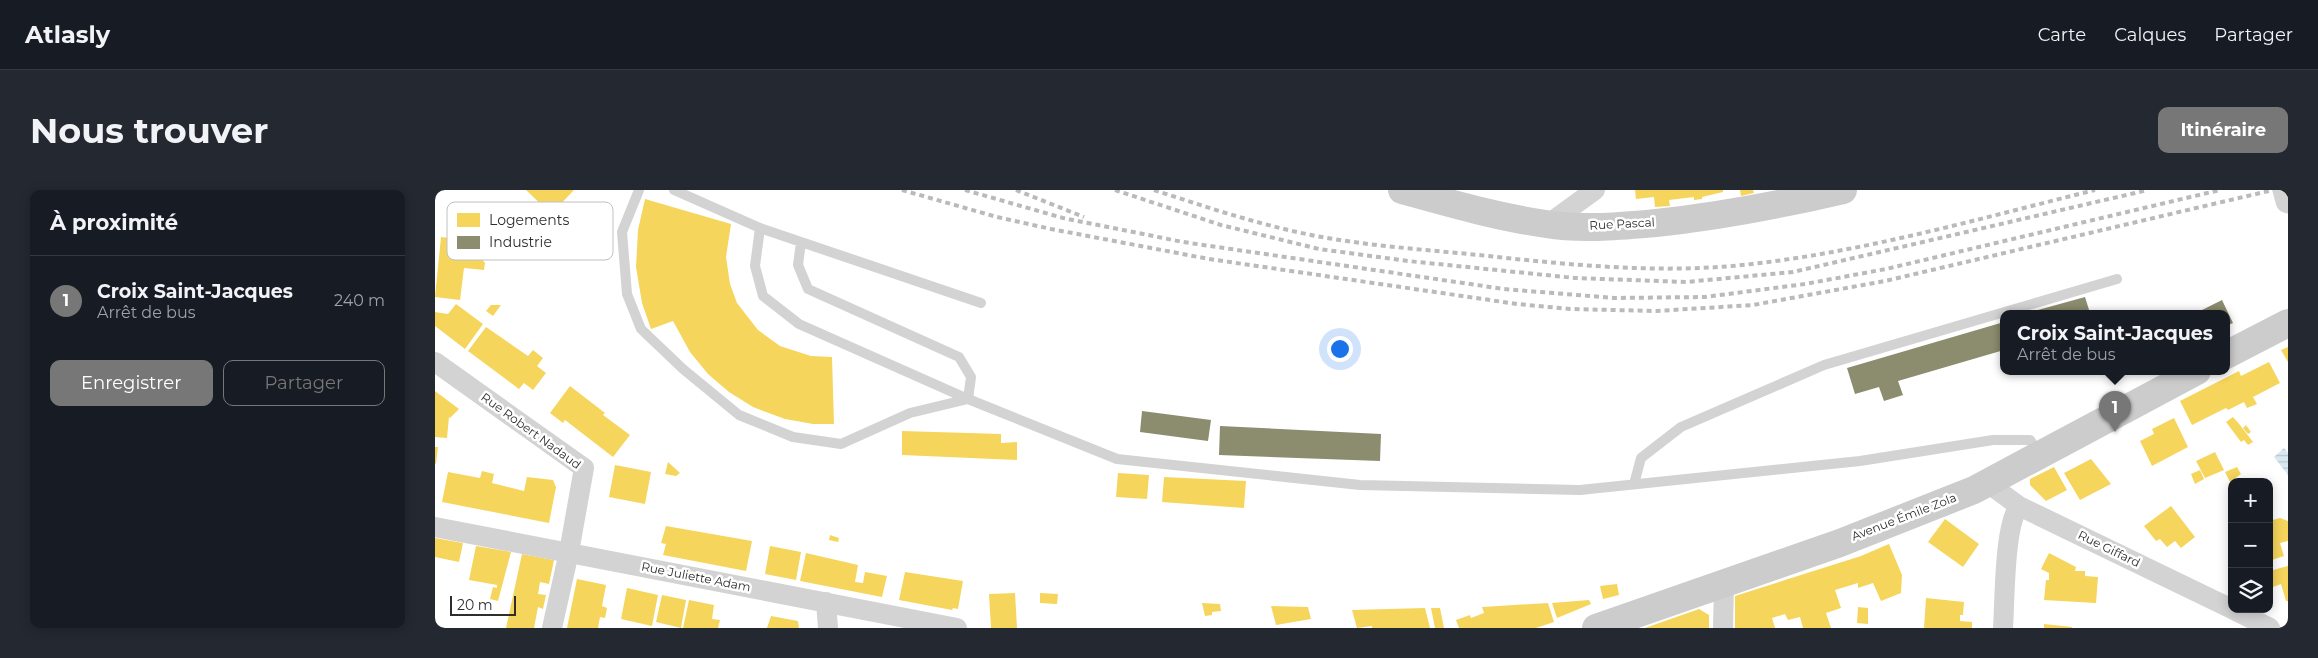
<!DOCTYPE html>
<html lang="fr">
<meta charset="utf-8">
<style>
:root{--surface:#171b24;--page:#242831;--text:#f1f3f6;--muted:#9ea1a6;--line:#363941;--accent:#777}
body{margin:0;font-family:Montserrat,sans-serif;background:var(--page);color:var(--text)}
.controls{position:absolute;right:15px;bottom:15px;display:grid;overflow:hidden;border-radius:10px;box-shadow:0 2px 12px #0003}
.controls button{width:45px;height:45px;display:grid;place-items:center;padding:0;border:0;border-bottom:1px solid var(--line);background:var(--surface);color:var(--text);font:25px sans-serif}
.scale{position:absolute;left:15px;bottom:12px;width:66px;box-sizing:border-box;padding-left:5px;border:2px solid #2e2e2e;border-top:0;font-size:14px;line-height:18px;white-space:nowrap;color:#2e2e2e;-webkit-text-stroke:4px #fff;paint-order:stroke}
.you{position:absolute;left:904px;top:158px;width:18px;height:18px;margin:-12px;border:4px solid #fff;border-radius:50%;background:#1a73e8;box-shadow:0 0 0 8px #1a73e833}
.badge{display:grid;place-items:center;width:32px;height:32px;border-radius:50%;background:var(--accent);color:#fff;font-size:16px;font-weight:700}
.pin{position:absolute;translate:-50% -41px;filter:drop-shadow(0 1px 2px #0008)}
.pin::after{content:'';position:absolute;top:26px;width:18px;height:15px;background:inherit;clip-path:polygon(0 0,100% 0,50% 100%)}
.popup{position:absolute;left:1565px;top:120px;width:230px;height:65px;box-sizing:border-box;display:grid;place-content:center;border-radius:10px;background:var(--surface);filter:drop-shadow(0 1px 4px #0005);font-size:16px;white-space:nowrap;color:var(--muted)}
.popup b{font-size:19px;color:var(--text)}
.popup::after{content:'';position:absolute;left:50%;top:100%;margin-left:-10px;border:10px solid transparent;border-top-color:var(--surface)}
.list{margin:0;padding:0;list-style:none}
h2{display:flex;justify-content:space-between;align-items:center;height:65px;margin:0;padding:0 20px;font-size:21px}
h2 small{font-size:16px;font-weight:400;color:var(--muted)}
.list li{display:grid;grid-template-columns:32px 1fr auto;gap:15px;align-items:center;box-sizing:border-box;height:90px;padding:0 20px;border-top:1px solid var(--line)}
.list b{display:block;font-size:19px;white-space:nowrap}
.list p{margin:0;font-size:16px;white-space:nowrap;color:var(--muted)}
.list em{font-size:16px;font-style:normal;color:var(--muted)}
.actions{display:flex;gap:10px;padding:15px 20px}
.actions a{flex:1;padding:11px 0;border:1px solid var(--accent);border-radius:10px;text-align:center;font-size:18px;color:var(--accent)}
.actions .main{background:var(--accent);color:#fff}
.icon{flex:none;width:28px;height:28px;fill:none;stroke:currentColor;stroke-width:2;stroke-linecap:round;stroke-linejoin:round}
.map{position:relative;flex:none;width:1853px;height:438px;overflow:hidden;border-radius:10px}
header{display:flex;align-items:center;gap:30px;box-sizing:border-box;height:70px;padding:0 25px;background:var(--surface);border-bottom:1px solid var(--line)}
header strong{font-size:24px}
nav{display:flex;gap:28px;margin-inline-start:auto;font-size:18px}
.intro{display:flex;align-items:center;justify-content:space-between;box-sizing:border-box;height:120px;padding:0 30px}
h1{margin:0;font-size:35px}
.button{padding:12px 22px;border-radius:10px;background:var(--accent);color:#fff;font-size:18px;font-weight:700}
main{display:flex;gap:30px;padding:0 30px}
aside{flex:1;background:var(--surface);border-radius:10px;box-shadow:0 2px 12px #0003}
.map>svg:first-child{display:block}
</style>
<header>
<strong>Atlasly</strong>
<nav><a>Carte</a><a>Calques</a><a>Partager</a></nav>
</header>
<div class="intro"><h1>Nous trouver</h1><a class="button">Itinéraire</a></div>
<main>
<aside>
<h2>À proximité<small></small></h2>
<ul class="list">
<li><span class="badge">1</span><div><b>Croix Saint-Jacques</b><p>Arrêt de bus</p></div><em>240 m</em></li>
</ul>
<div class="actions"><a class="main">Enregistrer</a><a>Partager</a></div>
</aside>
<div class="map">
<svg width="1853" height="438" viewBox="0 0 1853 438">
<defs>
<pattern id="water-rules" width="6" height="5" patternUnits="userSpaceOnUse" patternTransform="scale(1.25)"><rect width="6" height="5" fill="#d9e7f0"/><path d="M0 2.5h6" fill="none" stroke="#bbc6ce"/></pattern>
</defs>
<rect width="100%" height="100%" fill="#fff"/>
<path fill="url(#water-rules)" d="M1849 258 1853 263V285L1839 267Z"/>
<path fill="#f6d55c" d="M91 0H139L116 24Z
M1200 0H1288V2L1267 7V9L1259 10V7L1234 10 1235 16 1220 17 1219 7 1201 9Z
M1305 0H1318L1319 3 1306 6Z
M210 9 296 34 291 67 295 94 302 113 323 140 345 156 376 166 397 167 399 234H378L350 229 318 217 294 202 273 184 255 162 238 131 216 139 207 113 201 77 203 40Z
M6 47 35 50 34 62 42 63 50 73 49 80 29 78 25 110 0 107Z
M21 114 48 134 30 159 0 136V122L13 124Z
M56 115H66L58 126 51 121Z
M51 137 93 166 98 160 108 168 102 176 111 183 98 200 89 193 84 199 33 161Z
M1853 157V172L1846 160Z
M1834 172 1845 193 1818 207 1822 214 1812 218 1809 212 1793 220 1791 218 1757 235 1745 211 1804 181 1806 186Z
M135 196 170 223 168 225 195 245 178 267 130 230 128 233 115 223Z
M0 201 24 219 15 228 14 227 12 248 0 247Z
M1798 227 1805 235 1818 252 1813 255 1809 250 1806 252 1791 232Z
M1739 228 1753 257 1717 276 1705 251 1719 244 1717 239Z
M1811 235 1816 242 1813 244 1808 238Z
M467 241 566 244V253L582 252V270L467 265Z
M0 257H3L1 274 0 273Z
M1780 262 1789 280 1770 288 1761 271Z
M1656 269 1676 294 1645 310 1629 283Z
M233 272 245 283 241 286 230 284Z
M180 275 216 282 210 314 174 307Z
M1619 277 1632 300 1611 311 1595 295V289Z
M1802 277 1806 284 1795 292 1790 282Z
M1765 280 1769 289 1760 294 1756 284Z
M47 281 59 284 57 293 89 301 92 287 118 290 121 297 114 333 7 312 13 282 45 288Z
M683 283 714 285 712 309 681 307Z
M729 287 811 291 809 318 727 312Z
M1736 316 1760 347 1746 358 1740 351 1732 357 1725 349 1721 351 1709 336Z
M1845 328 1853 331V351L1845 353 1849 366 1834 371V331Z
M1510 329 1544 354 1528 377 1493 352Z
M231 336 317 351 311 381 228 365 231 354 226 353Z
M395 345 404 348 403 352 394 350Z
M0 348 28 353 24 372 0 367Z
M1454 354 1467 385 1466 403 1446 411 1438 393 1423 398V393L1400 400 1406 418 1391 423 1396 438H1368L1365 427 1353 430 1350 424 1337 428 1340 438H1300V406L1426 366Z
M41 356 76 362 63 411 55 409 58 397 62 398V395L34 390Z
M335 356 366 362 361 390 330 384Z
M371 363 423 375 420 392 428 393 430 382 452 386 447 407 365 391Z
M1614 363 1641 377 1640 381H1650V386L1663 387 1661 413 1609 410 1611 390H1614V383L1606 379Z
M87 364 119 370 114 394 105 392 103 404 111 405 108 419 103 417 99 438H71Z
M1853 376V411H1851L1846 394 1838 397 1834 381Z
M470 382 528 391 523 419 518 418 517 420 464 410Z
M142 389 171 395 167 416 172 418 170 428 165 427 163 438H132Z
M1182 394 1184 405 1168 409 1165 396Z
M192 398 223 405 217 436 186 429Z
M580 403 582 438H556L554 404Z
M605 403 623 404 622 414 605 413Z
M227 405 251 410 246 438 221 432Z
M1491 408 1529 412 1528 425H1525V431L1537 432V438H1489Z
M254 410 279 415 277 429 285 430 283 438H248Z
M1154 410 1156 414 1122 428 1117 413Z
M767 413 785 414 786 421 777 422V425L770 426Z
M1113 413 1119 432 1101 438H1024L1021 430 1035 425 1036 428 1049 423 1047 417Z
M836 416 873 417 876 429 841 435Z
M1423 417 1433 418V434L1422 433Z
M990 418 995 438H937V436L922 438 917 420Z
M996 418H1005L1009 438H1000Z
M1264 419 1274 425V438H1210Z
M336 426 363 431 364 438H332Z
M1609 434 1637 437V438H1609Z"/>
<path fill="#8c8c6e" d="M1650 107 1655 123H1604L1603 120Z
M1787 110 1798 133 1791 136V123H1761Z
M1569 132V160L1463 191 1468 205 1449 211 1444 197 1420 204 1412 178Z
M707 221 776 230 773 251 705 242Z
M785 236 946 244 945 271 784 265Z"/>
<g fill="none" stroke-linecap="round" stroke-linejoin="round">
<path stroke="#d3d3d3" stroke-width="10" d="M204 0 187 42 192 104 206 139 248 179 304 225 358 247 406 254 475 223 533 209 682 269 925 295 1145 300 1425 271 1558 250H1595L1604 264
M239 0 325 38 546 113
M325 38 320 76 328 106 364 134 533 209 536 187 524 167 373 99 363 75 366 52
M1199 294 1206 268 1246 237 1389 175 1682 89"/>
<path stroke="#d3d3d3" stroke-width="20" d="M1112 35 1160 0
M0 172 149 278 134 362 117 438
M1554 294 1584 316 1797 419
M0 337 522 438
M391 412 393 438
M1797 419 1835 438
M1288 438 1289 394
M1568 438C1570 410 1569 336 1584 316"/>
<path stroke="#d3d3d3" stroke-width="25" d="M1850 0 1853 11"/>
<path stroke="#ccc" stroke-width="28" d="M967 0C1014 13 1062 27 1111 34 1147 40 1186 36 1221 33 1287 26 1344 15 1408 0
M1791 165 1853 133
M1161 438 1405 353 1539 300 1762 181"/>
<path stroke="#bababa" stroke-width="4" stroke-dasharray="5 4" stroke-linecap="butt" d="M467 0 562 27 616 39 774 69 1082 114 1135 119 1221 121 1318 115 1450 91 1838 0
M530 0 628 28 748 52 1069 99 1179 108 1270 107 1370 94 1451 79 1785 0
M581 0 649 27
M680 0 786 35 884 59 973 71 1140 88 1251 92 1358 82 1713 0
M719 0C771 17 822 34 876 45 937 57 1000 60 1062 67 1148 76 1231 84 1317 74 1432 61 1547 28 1660 0"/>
</g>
<g text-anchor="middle" stroke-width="5" stroke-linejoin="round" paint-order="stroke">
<g font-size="12" fill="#2e2e2e" stroke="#fff">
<text transform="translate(1187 34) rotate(-3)" y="4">Rue Pascal</text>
<text transform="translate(96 241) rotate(36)" y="4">Rue Robert Nadaud</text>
<text transform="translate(1469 327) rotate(-21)" y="4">Avenue Émile Zola</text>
<text transform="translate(1674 359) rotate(26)" y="4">Rue Giffard</text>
<text transform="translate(261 387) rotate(11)" y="4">Rue Juliette Adam</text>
</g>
</g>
<rect x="12" y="12" width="166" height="58" rx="8" fill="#fff" stroke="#c0c0c0" stroke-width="1"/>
<rect x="22" y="23" width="23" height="14" fill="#f6d55c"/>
<rect x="22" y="46" width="23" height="13" fill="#8c8c6e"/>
<g font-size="14" fill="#2e2e2e">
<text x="54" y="35">Logements</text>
<text x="54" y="57">Industrie</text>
</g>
</svg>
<div class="controls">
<button>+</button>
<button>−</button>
<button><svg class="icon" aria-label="layers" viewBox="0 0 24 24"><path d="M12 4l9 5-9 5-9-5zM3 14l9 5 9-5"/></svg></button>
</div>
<div class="scale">20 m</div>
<div class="you"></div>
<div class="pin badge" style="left:1680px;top:242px">1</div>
<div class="popup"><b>Croix Saint-Jacques</b>Arrêt de bus</div>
</div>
</main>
